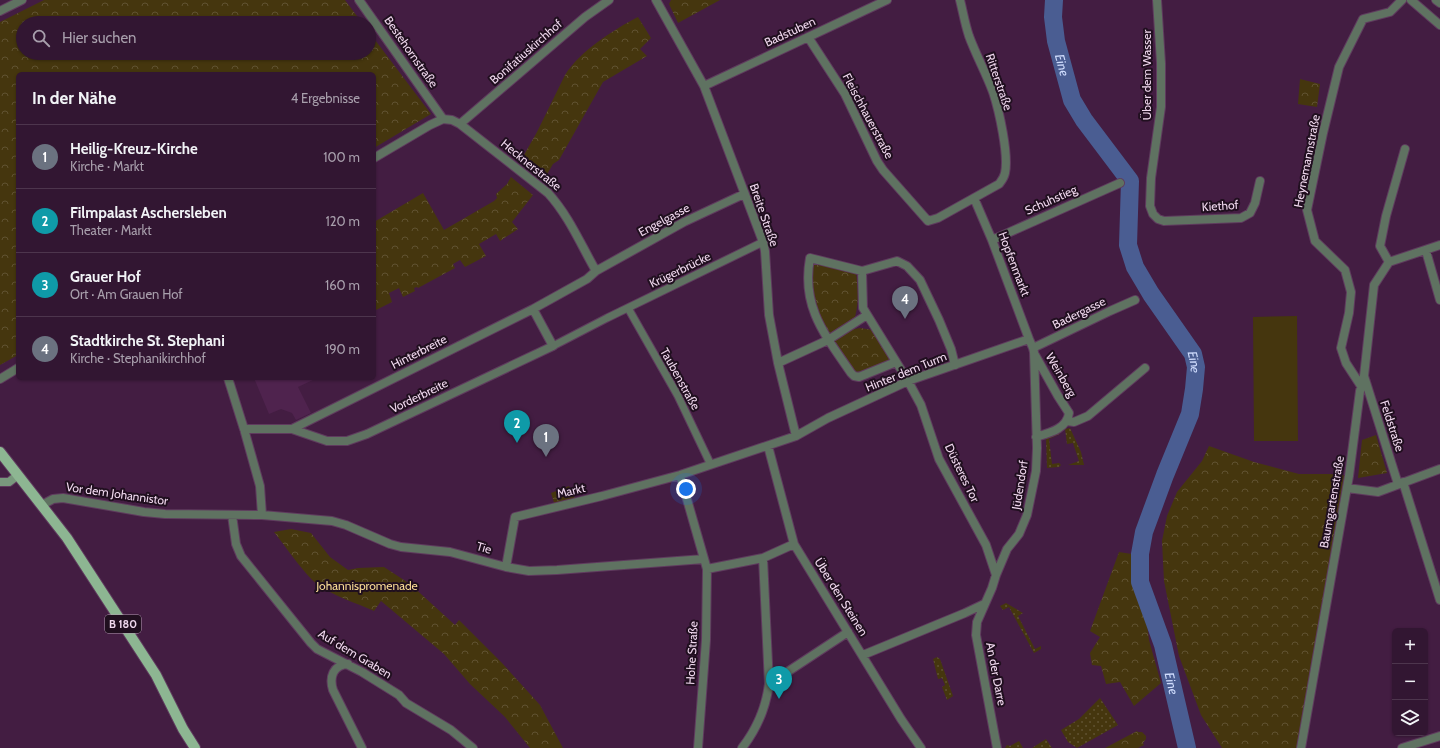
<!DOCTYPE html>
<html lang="de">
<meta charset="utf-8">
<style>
:root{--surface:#321632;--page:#3d233e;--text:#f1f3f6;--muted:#a89fac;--line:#4d354d;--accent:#55d672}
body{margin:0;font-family:Cabin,sans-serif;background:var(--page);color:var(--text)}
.controls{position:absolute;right:12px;bottom:12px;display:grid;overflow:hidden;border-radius:6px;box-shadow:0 1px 3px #0004}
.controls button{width:36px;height:36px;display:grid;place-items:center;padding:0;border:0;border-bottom:1px solid var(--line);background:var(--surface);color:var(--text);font:20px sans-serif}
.you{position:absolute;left:686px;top:489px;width:14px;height:14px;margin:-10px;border:3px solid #fff;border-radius:50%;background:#1a73e8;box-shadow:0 0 0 6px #1a73e833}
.badge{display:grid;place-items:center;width:26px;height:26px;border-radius:50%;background:var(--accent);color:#fff;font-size:13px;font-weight:700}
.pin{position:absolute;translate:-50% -33px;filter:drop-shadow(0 1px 2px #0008)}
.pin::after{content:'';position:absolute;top:21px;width:14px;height:12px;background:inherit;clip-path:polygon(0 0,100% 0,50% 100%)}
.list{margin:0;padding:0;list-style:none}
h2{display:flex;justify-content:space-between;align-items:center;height:52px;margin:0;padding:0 16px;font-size:17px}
h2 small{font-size:13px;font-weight:400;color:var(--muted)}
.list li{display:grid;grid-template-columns:26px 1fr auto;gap:12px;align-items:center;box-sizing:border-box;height:64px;padding:0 16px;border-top:1px solid var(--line)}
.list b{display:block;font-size:15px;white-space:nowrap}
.list p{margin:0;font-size:13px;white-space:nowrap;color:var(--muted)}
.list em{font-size:13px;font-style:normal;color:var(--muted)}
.icon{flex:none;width:22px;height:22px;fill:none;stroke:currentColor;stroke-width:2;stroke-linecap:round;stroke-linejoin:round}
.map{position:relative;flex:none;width:1440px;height:748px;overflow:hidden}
.search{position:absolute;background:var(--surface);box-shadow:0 1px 3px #0004;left:16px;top:16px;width:360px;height:44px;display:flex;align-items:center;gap:10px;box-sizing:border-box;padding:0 14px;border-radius:22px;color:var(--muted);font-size:15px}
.panel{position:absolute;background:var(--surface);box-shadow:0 1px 3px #0004;left:16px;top:72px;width:360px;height:308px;border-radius:6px}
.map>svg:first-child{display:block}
</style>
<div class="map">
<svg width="1440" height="748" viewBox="0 0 1440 748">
<defs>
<pattern id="grass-dots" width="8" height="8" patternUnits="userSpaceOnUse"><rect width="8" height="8" fill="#45360e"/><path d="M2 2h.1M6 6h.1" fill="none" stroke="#605231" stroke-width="1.8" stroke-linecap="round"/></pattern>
<pattern id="park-crowns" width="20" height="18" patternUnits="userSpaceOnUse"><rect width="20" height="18" fill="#45360e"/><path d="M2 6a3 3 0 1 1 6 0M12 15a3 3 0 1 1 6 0" fill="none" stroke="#605231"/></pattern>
</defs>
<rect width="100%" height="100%" fill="#431d42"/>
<path fill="#4f234e" d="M254 378H317L298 387 311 413 296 420 292 413 281 409 269 414Z"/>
<path fill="url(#grass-dots)" d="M1070 428 1081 452 1084 465H1068L1079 461 1073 443 1067 444 1065 429Z
M1059 432 1060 434 1049 439 1052 464 1059 463 1061 465 1059 467 1047 468 1046 438Z
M1006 603 1023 613 1018 616 1035 649 1041 646V649L1034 653 1009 607 1003 610 1000 606Z
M937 657 940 659 953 696 947 700 942 687 945 685 942 678 938 679 933 659Z
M1100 698 1118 725 1077 748 1068 742 1061 730 1079 719Z
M1046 739 1052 748H1032Z
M1019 741 1023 748H1005L1007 745 1010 746Z"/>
<path fill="url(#park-crowns)" d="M44 0H345L362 23H23V53H369V32L431 114 374 148V74H18V355L0 365V22Z
M671 0H720L678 23 669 4Z
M638 17 651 38 640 49 647 56 603 82 559 160 553 164 543 181 520 162 537 132 565 75C580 51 613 30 638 17Z
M1300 79 1320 84 1317 107 1298 104Z
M511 177 533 195 512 222 518 229 500 241 496 234 479 244 486 256 465 267 460 260 453 264 455 268 418 288 417 287 414 288 415 291 403 297 399 288 389 293 392 302 374 311V222L423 193 444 230 494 201 497 198 496 194 507 184Z
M812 262 856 273C858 288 859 302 855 317L829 334 820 319 812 298Z
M860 328 873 330 891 359 859 374 853 372 834 344 836 339 850 330Z
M1376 435 1387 473 1358 478 1362 440Z
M1209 446 1254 462 1299 474H1330L1349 476 1301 748H1222L1201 715 1179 656 1164 581 1162 541 1167 516 1177 492 1202 461Z
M569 486 576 500 555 506 551 493Z
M291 529 311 533 330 557 348 570 358 568 384 567 410 584 455 625 459 620 502 663 540 705 563 748H530L505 717 470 684 444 654 381 601 374 611C356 603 334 596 318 585 304 574 286 547 274 532Z
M1119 552 1138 555 1149 640 1161 683 1134 706 1120 682 1106 684 1101 666 1092 665 1090 653 1100 637 1090 631Z
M1137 731 1138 732H1142L1146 736V739L1143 743 1144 745 1138 748H1105Z"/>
<path fill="#45360e" d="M1297 316 1298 441H1254L1253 317Z"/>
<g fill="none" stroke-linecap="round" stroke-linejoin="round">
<path stroke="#4a5d92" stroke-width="18" id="s1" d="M1054 0 1053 17 1056 41 1072 100 1084 120 1130 181 1128 245 1135 267 1151 294 1193 354 1196 367 1194 389 1190 414 1165 475 1144 532 1140 554V582L1163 645 1187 748"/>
<g stroke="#5f3b5e" stroke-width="9">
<path id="pedestrian" d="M628 308 678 396 710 463
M553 346 607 318 763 242"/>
</g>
<g stroke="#5f3b5e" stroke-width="10">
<path id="minor" d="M359 0 443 119
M656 0 704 86 763 242 765 251 769 315 778 363 796 436
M1157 0 1161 63V107L1151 178 1150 206 1153 214 1158 219 1164 221 1241 218 1250 213 1255 203 1260 181
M1411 0 1440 25
M1436 0 1440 3
M0 11 22 0
M808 37 845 94 877 161 883 170 928 221 938 218 999 184C1002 180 1004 178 1005 173 1009 155 999 110 993 92 986 73 976 55 969 36 965 24 963 12 960 0
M704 86 887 0
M443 119 452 120 460 124 548 193C569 216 581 245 596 271
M460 124 585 17 609 0
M374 158 430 125 443 119
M974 198 992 240 1029 339 1033 348 1034 352 1037 448 1036 471 1027 515 1019 534 1007 549 996 575 992 588 977 622 976 635 997 748
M992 240 1120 183
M1426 251 1440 300
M1389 262 1380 246 1386 216 1405 149
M1389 262 1440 245
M862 271 897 261 907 266 920 280 939 320 951 349 955 365
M1033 348 1110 311 1135 300
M1035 355 1058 396 1069 413C1067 429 1049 433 1036 437
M896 362 859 377 854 376 851 373C825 335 801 307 810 258L862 271 863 308 908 381 921 405 939 459 986 545 996 575
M778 363 828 340 867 315
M1364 376 1398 484
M228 378 244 429 260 486 262 515
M0 379 18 368
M1361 386 1346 363 1341 348 1349 313 1351 292 1345 270 1315 241 1307 210 1323 133 1339 67 1363 19 1390 12 1402 0
M1067 421 1074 422 1088 416 1145 368
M244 429H292L533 309 587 279 596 271 684 222 744 194
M292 429 327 441H347L367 434 553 346 533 309
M768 446 794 544 901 719 921 748
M680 475 707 569 706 640 698 748
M1403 482 1440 600
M1347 488 1378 492 1440 469
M42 505 53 499 63 498 144 512 165 514 262 515 332 521 346 525 390 544 401 547 450 552 506 567 529 571 557 570 704 559
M232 515 236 544 241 556 311 643 317 649 362 672 399 695 406 703 451 730 473 748
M506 567 515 517 602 496 680 475 796 436 828 418 908 381 1029 339
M707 569 763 558 794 544
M863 655 965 613 984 604
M348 664C333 665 329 677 333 690L362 748
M769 684 848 632
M742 748C756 730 766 707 769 684L763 558
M1301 748 1349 476 1360 391 1364 376 1374 285 1389 262
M1402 748 1440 736"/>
</g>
<g stroke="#5f3b5e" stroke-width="10">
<path id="secondary" d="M0 482H9L18 475"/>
</g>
<g stroke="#5f3b5e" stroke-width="12">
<path id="primary" d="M0 452 67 538 156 675 183 729 195 748"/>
</g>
<use href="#pedestrian" stroke="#5f7261" stroke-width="7"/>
<use href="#minor" stroke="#5f7261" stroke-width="8"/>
<use href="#secondary" stroke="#79987d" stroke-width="8"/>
<use href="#primary" stroke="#8db692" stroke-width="10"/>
</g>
<g text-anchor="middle" stroke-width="4" stroke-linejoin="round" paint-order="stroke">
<rect fill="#200f1f" stroke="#b29cb0" stroke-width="1" x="105" y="615" width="36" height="18" rx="3"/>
<g font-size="11" font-weight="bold" fill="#f0d8ee">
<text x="123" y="628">B 180</text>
</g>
<g font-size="12" fill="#f0d8ee" stroke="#200f1f">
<text transform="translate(790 32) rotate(-25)" y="4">Badstuben</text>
<text transform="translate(411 52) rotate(55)" y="4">Bestehornstraße</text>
<text transform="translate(526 52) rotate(-41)" y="4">Bonifatiuskirchhof</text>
<text transform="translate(1147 75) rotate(-90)" y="4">Über dem Wasser</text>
<text transform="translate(999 82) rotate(71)" y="4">Ritterstraße</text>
<text transform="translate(868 116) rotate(62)" y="4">Fleischhauerstraße</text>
<text transform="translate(1307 161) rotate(-79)" y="4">Heynemannstraße</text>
<text transform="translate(531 165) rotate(39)" y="4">Hecknerstraße</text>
<text transform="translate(1051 200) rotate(-24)" y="4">Schuhstieg</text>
<text transform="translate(1220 206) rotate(-4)" y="4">Kiethof</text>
<text transform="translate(764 215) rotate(71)" y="4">Breite Straße</text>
<text transform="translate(664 220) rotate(-28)" y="4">Engelgasse</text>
<text transform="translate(1014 264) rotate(69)" y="4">Hopfenmarkt</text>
<text transform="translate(680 270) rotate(-26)" y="4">Krügerbrücke</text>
<text transform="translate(1079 313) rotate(-26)" y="4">Badergasse</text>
<text transform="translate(419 352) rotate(-27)" y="4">Hinterbreite</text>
<text transform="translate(906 372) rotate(-22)" y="4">Hinter dem Turm</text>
<text transform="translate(1061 375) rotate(60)" y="4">Weinberg</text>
<text transform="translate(680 379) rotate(61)" y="4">Taubenstraße</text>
<text transform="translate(419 396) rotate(-26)" y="4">Vorderbreite</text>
<text transform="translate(1392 426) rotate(72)" y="4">Feldstraße</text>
<text transform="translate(962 473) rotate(64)" y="4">Düsteres Tor</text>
<text transform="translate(1020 485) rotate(-81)" y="4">Jüdendorf</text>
<text transform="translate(571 491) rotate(-13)" y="4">Markt</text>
<text transform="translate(117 494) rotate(8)" y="4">Vor dem Johannistor</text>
<text transform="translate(1332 502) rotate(-80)" y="4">Baumgartenstraße</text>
<text transform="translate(484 548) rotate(16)" y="4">Tie</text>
<text transform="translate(841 597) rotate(58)" y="4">Über den Steinen</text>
<text transform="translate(692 653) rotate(-87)" y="4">Hohe Straße</text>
<text transform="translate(355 654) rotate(31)" y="4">Auf dem Graben</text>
<text transform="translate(996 674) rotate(79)" y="4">An der Darre</text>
</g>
<g font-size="12" fill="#fadd96" stroke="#200f1f">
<text x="367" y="590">Johannispromenade</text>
</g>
<g font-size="13" font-style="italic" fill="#cfdcfd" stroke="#200f1f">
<text dy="5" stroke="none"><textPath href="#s1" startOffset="66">Eine</textPath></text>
<text dy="5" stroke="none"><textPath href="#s1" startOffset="402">Eine</textPath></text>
<text dy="5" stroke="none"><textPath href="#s1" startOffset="738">Eine</textPath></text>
</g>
</g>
</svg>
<div class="controls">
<button>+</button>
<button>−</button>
<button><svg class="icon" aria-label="layers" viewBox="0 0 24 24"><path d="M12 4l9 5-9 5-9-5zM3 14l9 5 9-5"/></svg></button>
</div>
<div class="you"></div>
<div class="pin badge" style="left:546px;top:457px;background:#6b7280">1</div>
<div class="pin badge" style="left:517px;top:443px;background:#0f9aa8">2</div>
<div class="pin badge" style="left:779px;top:699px;background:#0f9aa8">3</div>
<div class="pin badge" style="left:905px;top:319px;background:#6b7280">4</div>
<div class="search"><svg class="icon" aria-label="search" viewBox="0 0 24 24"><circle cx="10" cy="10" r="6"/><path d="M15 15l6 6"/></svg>Hier suchen</div>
<section class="panel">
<h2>In der Nähe<small>4 Ergebnisse</small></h2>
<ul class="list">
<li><span class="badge" style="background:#6b7280">1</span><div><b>Heilig-Kreuz-Kirche</b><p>Kirche · Markt</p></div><em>100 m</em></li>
<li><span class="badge" style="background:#0f9aa8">2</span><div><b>Filmpalast Aschersleben</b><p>Theater · Markt</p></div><em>120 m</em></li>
<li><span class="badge" style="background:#0f9aa8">3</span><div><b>Grauer Hof</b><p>Ort · Am Grauen Hof</p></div><em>160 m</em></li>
<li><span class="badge" style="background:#6b7280">4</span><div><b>Stadtkirche St. Stephani</b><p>Kirche · Stephanikirchhof</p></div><em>190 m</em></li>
</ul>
</section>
</div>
